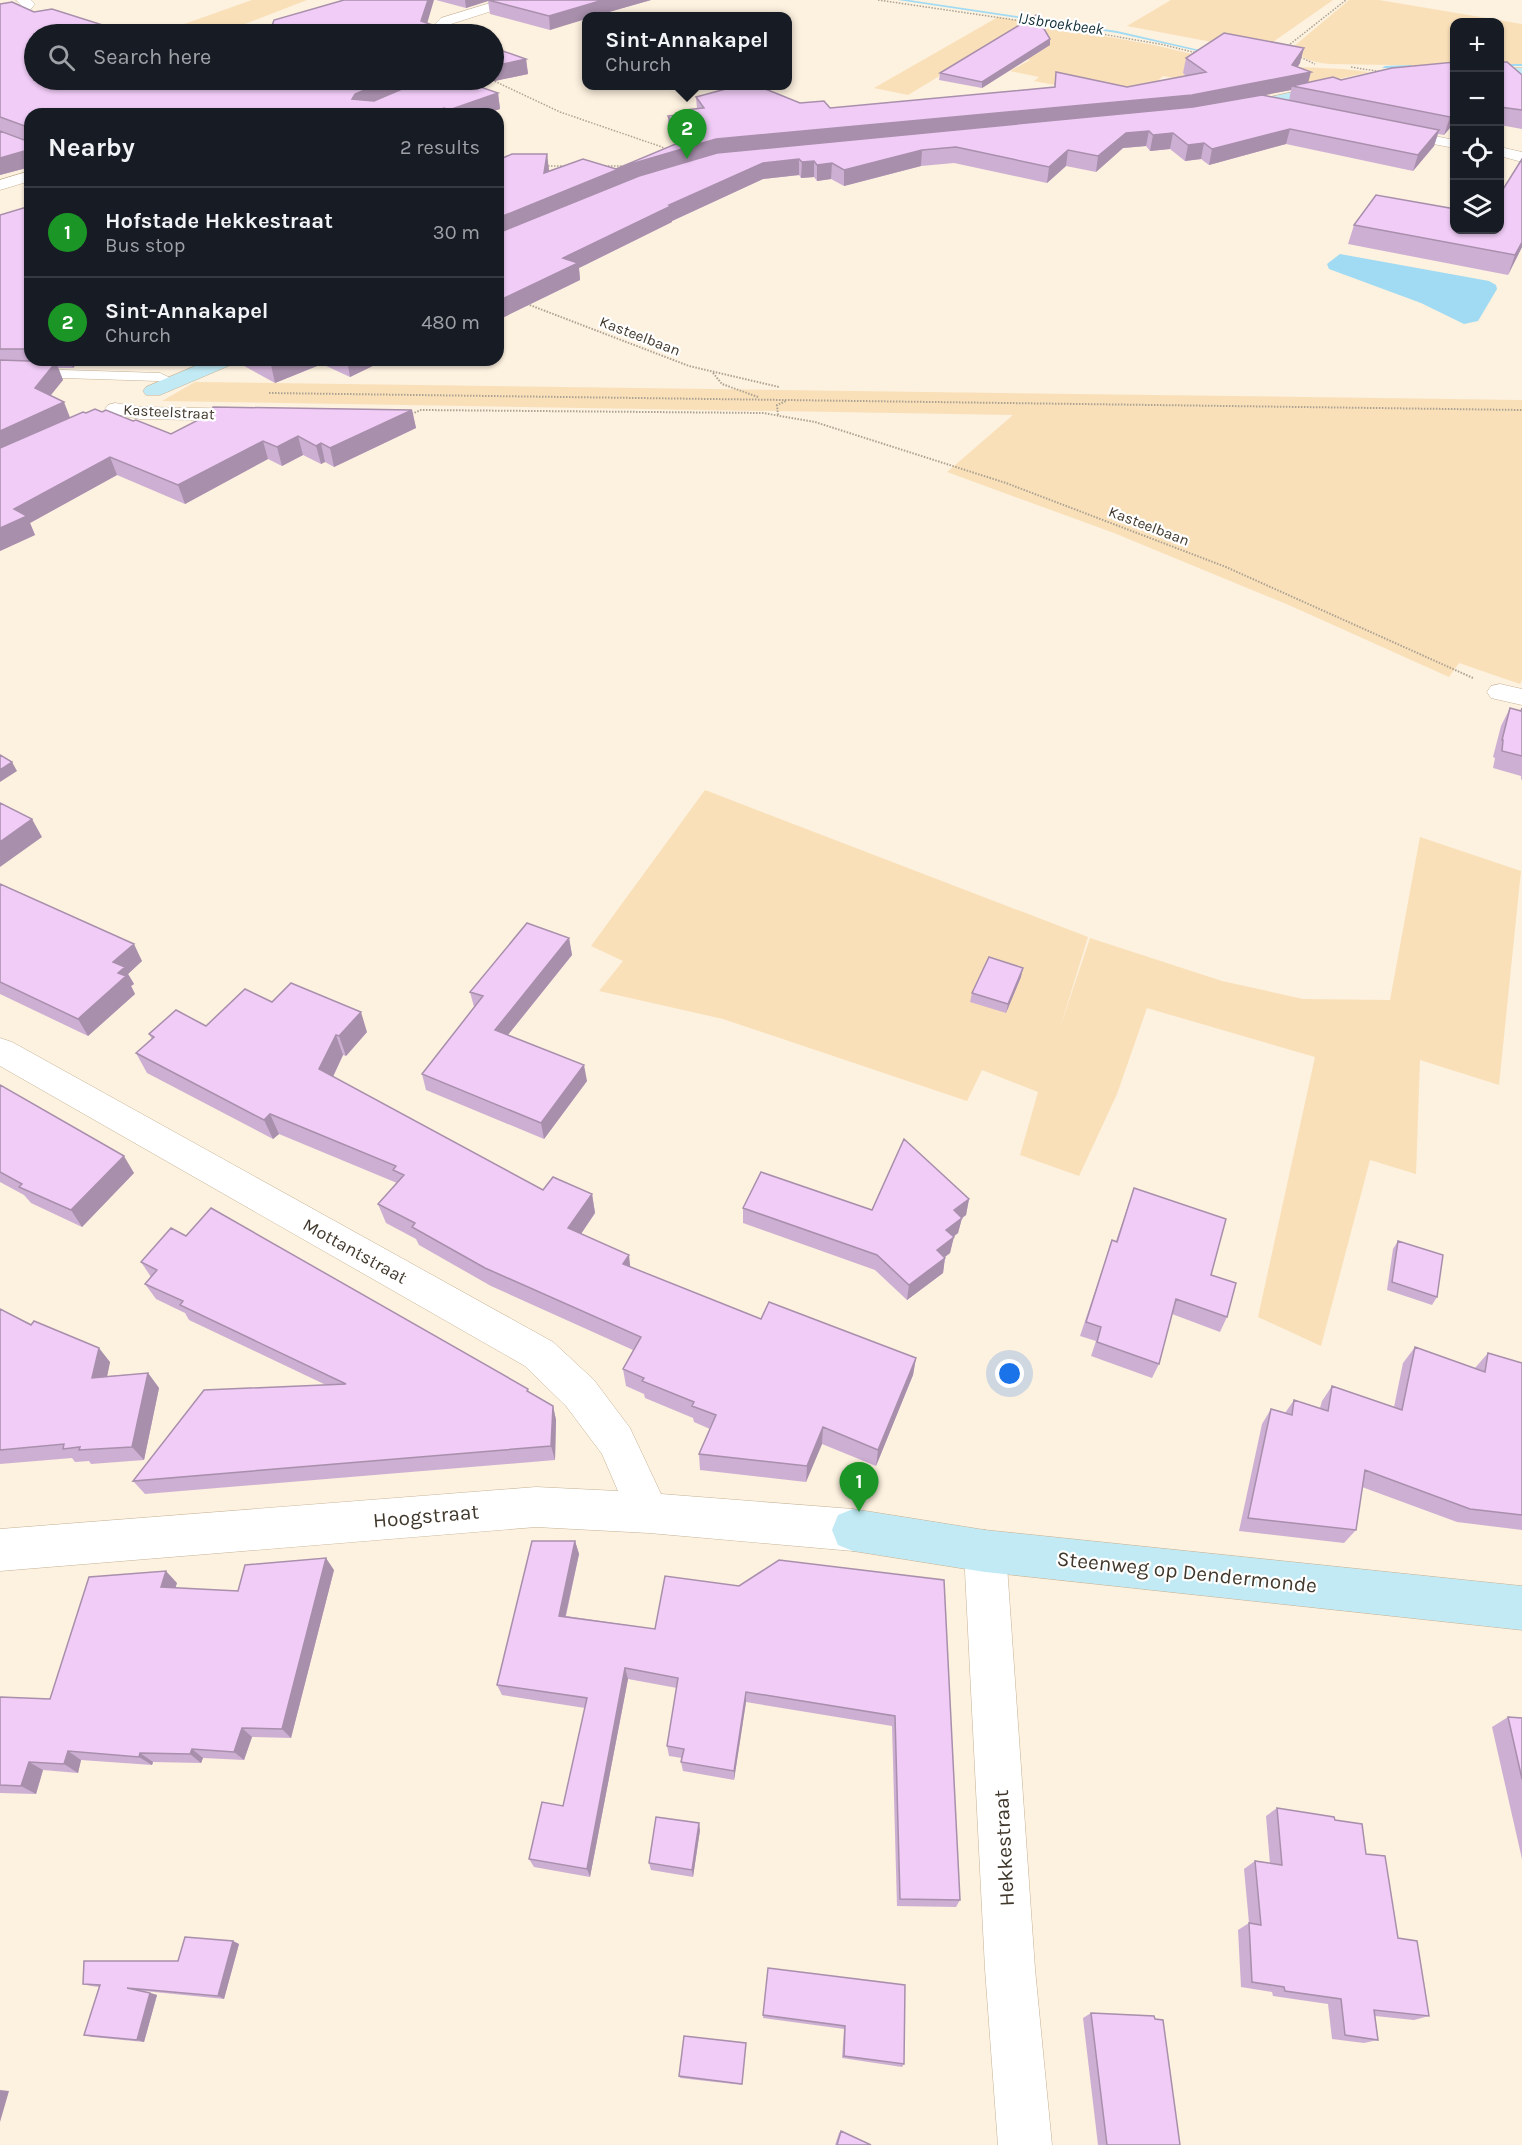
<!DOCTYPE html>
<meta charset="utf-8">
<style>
:root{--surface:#171b24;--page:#242831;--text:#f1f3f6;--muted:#9ea1a6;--line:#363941;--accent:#1b9525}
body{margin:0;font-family:Karla,sans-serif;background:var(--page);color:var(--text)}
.controls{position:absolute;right:18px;top:18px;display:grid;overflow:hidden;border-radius:12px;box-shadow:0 2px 4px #0004}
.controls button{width:54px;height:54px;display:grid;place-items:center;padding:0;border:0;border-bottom:2px solid var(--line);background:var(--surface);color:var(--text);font:30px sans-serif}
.you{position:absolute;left:1010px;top:1374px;width:21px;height:21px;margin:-15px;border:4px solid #fff;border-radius:50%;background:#1a73e8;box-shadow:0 0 0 9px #1a73e833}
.badge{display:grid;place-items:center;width:39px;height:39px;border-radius:50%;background:var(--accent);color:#fff;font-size:20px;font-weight:700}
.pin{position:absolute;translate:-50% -50px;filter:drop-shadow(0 2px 3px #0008)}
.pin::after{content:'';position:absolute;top:32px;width:21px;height:18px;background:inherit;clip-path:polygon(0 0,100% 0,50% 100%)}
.popup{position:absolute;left:582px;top:12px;width:210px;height:78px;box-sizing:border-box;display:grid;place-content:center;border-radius:12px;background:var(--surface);filter:drop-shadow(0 2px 4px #0005);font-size:20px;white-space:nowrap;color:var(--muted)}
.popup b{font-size:22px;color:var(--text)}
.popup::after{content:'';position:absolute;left:50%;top:100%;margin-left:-12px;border:12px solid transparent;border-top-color:var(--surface)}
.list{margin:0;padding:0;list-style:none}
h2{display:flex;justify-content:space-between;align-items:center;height:78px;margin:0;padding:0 24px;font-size:26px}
h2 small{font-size:20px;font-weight:400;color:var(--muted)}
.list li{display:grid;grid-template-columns:39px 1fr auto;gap:18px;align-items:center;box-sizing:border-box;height:90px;padding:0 24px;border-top:2px solid var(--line)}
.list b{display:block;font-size:22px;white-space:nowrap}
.list p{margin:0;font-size:20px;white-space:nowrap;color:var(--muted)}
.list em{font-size:20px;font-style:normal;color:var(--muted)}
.icon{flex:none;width:33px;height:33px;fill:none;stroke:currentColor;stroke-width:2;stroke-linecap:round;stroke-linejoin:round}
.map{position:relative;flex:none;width:1522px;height:2145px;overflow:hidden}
.search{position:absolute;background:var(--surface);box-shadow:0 2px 4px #0004;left:24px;top:24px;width:480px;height:66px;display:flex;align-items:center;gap:15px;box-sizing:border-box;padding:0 21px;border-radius:33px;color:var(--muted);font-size:22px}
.panel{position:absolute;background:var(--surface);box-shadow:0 2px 4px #0004;left:24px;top:108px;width:480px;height:258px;border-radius:18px}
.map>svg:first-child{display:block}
</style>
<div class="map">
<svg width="1522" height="2145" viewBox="0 0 1522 2145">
<rect width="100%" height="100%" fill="#fdf1df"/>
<path fill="#f9e0b9" d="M252 0H307L219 34H156Z
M1171 0H1333L1260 51 1127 26Z
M1349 0H1379L1522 24V66H1500V22H1454V66L1331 64C1316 63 1301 60 1293 47Z
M998 17 1154 45 1222 61 1252 65 1343 69 1370 72 1267 95 1221 73 1191 81 1163 76 1151 87 1086 91 1034 81 1039 77 1010 71 1030 60 981 51 908 95 874 88Z
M195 382 1522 400V680L1520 684 1459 663 1449 677 1291 606 1114 533 947 472 1013 415 162 401Z
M705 790 1088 937 1060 1028 1090 938 1222 981 1303 999 1390 1000 1420 837 1521 871 1499 1085 1420 1060 1416 1174 1370 1160 1321 1346 1258 1317 1315 1057 1147 1008 1117 1094 1079 1176 1020 1155 1038 1092 982 1070 967 1101 723 1019 599 991 623 961 591 946Z"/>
<path fill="#a0dbf3" d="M1340 254 1489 281 1496 285 1497 289 1478 321 1464 324 1421 303 1329 269 1327 264Z"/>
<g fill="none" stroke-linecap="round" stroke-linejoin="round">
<path fill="#a0dbf3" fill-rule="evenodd" d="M898 0H909L1117 31 1217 54 1215 55 1117 33Z
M1500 64H1522V66H1500Z
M1411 65 1413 68H1382L1385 66Z"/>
<g stroke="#c5b295" stroke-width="1">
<path id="lane" d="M0 368 160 373 179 382 173 386 158 381 0 376Z"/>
</g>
<g stroke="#c5b295" stroke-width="1">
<path id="street" d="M16 0H31L35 4 30 10 0 18V10L21 5Z
M500 0H519L517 3 451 24 439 34H425L441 18Z
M1392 127 1454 140V148L1387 135 1384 132 1387 129Z
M1500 147 1522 152V162L1500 156Z
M30 171V181L0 190V180Z
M115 403 140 407 254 409 261 411 264 415 261 419 254 421 140 419 108 413 105 409 108 405Z
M1500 684 1522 689V705L1491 698 1487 692 1491 686Z
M0 1038 12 1042 553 1342 594 1380 630 1428 661 1494 853 1509 868 1515 874 1530 868 1545 853 1551 649 1533 536 1527 0 1571V1529L536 1487 618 1491 602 1454 566 1406 525 1366 0 1066Z
M985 1530 1000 1536 1006 1551 1035 1969 1052 2145H998L985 1969 964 1551 970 1536Z"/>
</g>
<g stroke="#c5b295" stroke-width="1">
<path id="secondary" d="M1500 68H1522V76H1500Z
M1334 83 1339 84 1341 87 1339 90 1238 112 1231 108 1238 104Z
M209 360H236L233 364 160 395H146L143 391 146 387Z
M853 1509 985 1530 1522 1586V1630L985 1572 853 1551 838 1545 832 1530 838 1515Z"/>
</g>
<path stroke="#aca293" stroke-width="1.5" stroke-dasharray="1.5 1.5" stroke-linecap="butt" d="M878 0 1029 22
M1037 23 1160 44 1197 53
M179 34 275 32
M1291 49 1289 45 1346 0
M1298 56 1315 64
M1351 67 1382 72
M492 80 560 112 662 147 667 151
M545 166H567
M605 166H627"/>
<path stroke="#aca293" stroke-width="2" stroke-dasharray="1.5 1.5" stroke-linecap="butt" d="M527 304 689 366 779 387
M713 373 722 384 758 397
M269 393 1522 410
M409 415 421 410 763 413 815 422 1006 483 1226 567 1473 678
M778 415 777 405 786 401"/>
<use href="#lane" fill="#fff" fill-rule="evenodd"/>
<use href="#street" fill="#fff" fill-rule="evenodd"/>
<use href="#secondary" fill="#c1eaf5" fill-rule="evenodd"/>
</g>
<path fill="#ceafd4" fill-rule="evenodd" d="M436 0H651L595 16H586L550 30 490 14 488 1 466 8Z
M0 4 34 80H494L526 59 528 74 475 85 498 93 500 109 484 114H30V167L0 175V131L24 140H25L1 131H0Z
M1050 39V45L982 88 939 80 940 73Z
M1186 58 1300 63 1298 67 1309 83 1341 80 1455 62V122L1444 135 1438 134 1434 146 1413 171 1286 144 1209 165 1201 159 1185 161 1170 149 1150 151 1146 146 1123 148 1096 172 1066 166 1047 183 954 163 921 166 844 186 831 179 817 181 814 177 801 178 799 175 763 179 672 221V222L579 268 580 280 498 320 547 154 549 172 616 169 676 144 668 132V116L685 115V110L697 109 696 97 800 103 830 108 1054 87 1056 72 1127 87 1186 76 1183 73ZM1291 90 1289 101 1263 95Z
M1500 62 1522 75V129L1500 125Z
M1522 159V247L1508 275 1348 244 1354 225 1500 230Z
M30 206V360H80L73 368H58L63 380 50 396 70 418 86 413 102 412 133 421 171 434 412 410 416 428 334 467 325 462 321 464 303 455 282 466 268 459 185 504 117 475 30 523 35 535 0 551V215Z
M236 360H385L350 377 322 364 275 383 237 362Z
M1510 708 1520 711 1522 708V780L1521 779V776L1493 768 1495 758 1493 757 1501 726Z
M0 884 142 961 128 974 134 984 131 986 135 994 88 1036 0 994Z
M569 938 572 955 508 1035 587 1081 544 1139 426 1090 422 1074 474 1007 470 992Z
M1021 977 1006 1013 970 1002 972 993Z
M272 1002 367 1032 346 1056 343 1055 333 1077 543 1190 592 1194 595 1213 581 1234 631 1267 761 1319 916 1358 913 1375 876 1466 822 1444 806 1482 700 1470 699 1454 710 1429 694 1422 693 1418 645 1398 644 1394 626 1386 623 1369 633 1350 491 1286 419 1245 416 1239 386 1223 378 1204 397 1183 279 1134 273 1139 147 1073 136 1053 152 1039 149 1034 206 1026Z
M0 1085 134 1173 82 1227 31 1203 24 1195 0 1182Z
M1134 1188 1211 1275 1227 1317 1220 1332 1172 1314 1159 1364 1152 1378 1091 1356 1096 1341 1080 1336 1112 1240 1116 1241Z
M969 1199 966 1215 962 1218 958 1233 953 1237 950 1253 945 1257 943 1273 907 1300 875 1270 743 1223V1208L872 1210Z
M186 1236 528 1389 529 1392 553 1406 556 1420 555 1460 145 1494 133 1481 326 1385 189 1320 185 1313 156 1299 145 1284 151 1277 141 1262Z
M1398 1241 1437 1297 1432 1305 1387 1290 1393 1249Z
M0 1309 110 1362 107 1376 148 1373 159 1388 144 1460 91 1464 89 1461 75 1462 72 1458 0 1464Z
M1415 1347 1475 1368 1488 1353 1522 1363V1530L1457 1522 1362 1487 1356 1530 1344 1543 1239 1531 1262 1424 1271 1409 1285 1413 1294 1400 1320 1408 1322 1401 1332 1386 1394 1407 1403 1363Z
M575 1541 579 1554 566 1616 655 1629 739 1586 944 1580 960 1900 956 1907 897 1906 892 1726 746 1702 734 1780 683 1771 681 1762 682 1758 669 1756 667 1746 677 1688 628 1679 590 1877 534 1867 529 1859 563 1806 585 1708 502 1695 497 1685Z
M334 1570 291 1738 252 1737 244 1760 203 1758 201 1763 153 1762 152 1765 81 1760 78 1773 43 1770 36 1794 0 1793V1697L50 1699 177 1583 175 1588 238 1591Z
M1508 1717 1522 1718V1859L1492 1727Z
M1277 1808 1335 1820 1366 1854 1398 1938 1429 2016 1414 2020 1375 2016 1378 2040 1364 2043 1332 2039 1328 2004 1273 1996 1272 1992 1241 1987 1238 1930 1249 1923 1244 1869 1255 1861 1270 1864 1266 1816Z
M700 1830 693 1877 651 1870 649 1863Z
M233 1941 239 1944 224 1999 144 1991 157 1995 144 2042 92 2037 84 2035 99 1987 91 1986 83 1984 178 1961Z
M768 1968 904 2064 902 2067 842 2058 844 2029 763 2018Z
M1091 2013 1180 2145H1098L1083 2018Z
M746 2043 742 2085 680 2078 679 2076Z
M841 2131 871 2145H835L839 2133Z"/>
<path fill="#a88fac" d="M428 0H434L424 34 421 21Z
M465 0H492H488V1L466 8Z
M603 0H651L595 16H586V19L550 30 549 16Z
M1050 39V45L982 88V82Z
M1304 48 1300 63 1291 76 1311 72 1307 87 1292 86 1291 90 1189 110 716 155 498 236V218L631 164 716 139 1192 95 1292 65Z
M526 59 528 74 451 90 450 80H494V66Z
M388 80H425L358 109 352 99 355 94Z
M498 93 500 109 484 114H450L449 110Z
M444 108 445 114H429Z
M1455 111V122L1444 135 1450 117Z
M1290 129 1286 144 1209 165 1212 149Z
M1439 130 1434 146 1413 171 1418 155Z
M1149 131 1146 146 1123 148 1096 172 1098 156 1126 133Z
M1173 133 1170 149 1150 151 1153 135Z
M1204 143 1201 159 1185 161 1188 145Z
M28 150 30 156V167L0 175V158Z
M922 150 921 166 844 186V170Z
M1068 150 1066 166 1047 183 1049 167Z
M547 154 549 170 546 189 544 173Z
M799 159V175L763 179 672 221V222L579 268 580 280 498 320V301L563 258 669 205 763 163Z
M814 161V177L801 178 802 162Z
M832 163 831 179 817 181V165Z
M1522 242V247L1508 275 1515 255Z
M70 360H80L73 368Z
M283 360H321L322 364 275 383 271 365Z
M347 360H385L350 377Z
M56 362 63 380 42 406 35 388Z
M64 402 71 420 0 454V431Z
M412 410 416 428 334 467 330 448Z
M298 436 303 455 282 466 277 447Z
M263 441 268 459 185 504 178 485Z
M321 443 325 462 321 464 316 446Z
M110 457 117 475 30 523 35 535 0 551V528L14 509Z
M12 762 17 771 0 782V770Z
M32 819 42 837 0 867V842Z
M569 938 572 955 499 1046 495 1030Z
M134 944 142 961 128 974 134 984 131 986 135 994 88 1036 78 1019 113 962Z
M1023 968 1021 977 1006 1013 1008 1004Z
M361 1012 367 1032 346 1056 339 1036Z
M336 1035 343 1055 327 1089 319 1069Z
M584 1065 587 1081 544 1139 541 1123Z
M270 1114 279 1134 273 1139 264 1120Z
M124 1156 134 1173 82 1227 71 1210Z
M592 1194 595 1213 572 1247 568 1228Z
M969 1199 966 1215 951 1226 954 1210Z
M962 1218 958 1233 943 1245 946 1230Z
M954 1237 950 1253 934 1265 937 1250Z
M629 1255 631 1273 623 1264Z
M945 1258 943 1273 907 1300 909 1285Z
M99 1348 110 1362 104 1392 92 1378Z
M916 1358 913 1375 876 1466 878 1450Z
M148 1373 159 1388 144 1460 132 1447Z
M553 1406 556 1420 555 1460 551 1446Z
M823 1427 822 1444 806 1482 807 1466Z
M575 1541 579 1554 563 1627 559 1616Z
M326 1558 334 1570 291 1738 282 1729Z
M166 1571 177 1583 172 1598 161 1587Z
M625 1668 628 1679 590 1877 587 1869Z
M746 1692V1702L734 1780V1771Z
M242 1728 252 1737 244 1760 234 1752Z
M192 1749 203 1758 201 1763 190 1754Z
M68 1751 81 1760 78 1773 64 1764Z
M140 1753 153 1762 152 1765 139 1757Z
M29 1762 43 1770 36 1794 21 1786Z
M699 1823 700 1830 693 1877 692 1870Z
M233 1941 239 1944 224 1999 218 1996Z
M150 1993 157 1995 144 2042 137 2040Z
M0 2090 9 2091 0 2122Z"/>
<path fill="#f0ccf6" stroke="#a88fac" stroke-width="1.5" d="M344 0H428L421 21 458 34H269L274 20Z
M488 0H603L549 16Z
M12 2 34 12 52 9 131 34H34V80H388L355 94 352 99 374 101 423 80H460L498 93 449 110 444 108 429 114H30V157L28 150 0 158V131L24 140 27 138 25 126 0 117V4Z
M1036 15 1050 39 982 82 940 73Z
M1224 33 1304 48 1292 65 1311 72 1192 95 716 139 631 164 498 218V160L512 154H547L544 173 583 159 616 169 683 141 668 116 687 114 685 110 704 108 696 97 737 86H758L800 103 824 101 830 108 1055 87 1056 72 1127 87 1206 72 1186 58Z
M494 48 526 59 494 66Z
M1455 62V111L1450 117 1292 86 1333 77 1341 80 1392 68Z
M1500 62H1507L1522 75V110L1500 107Z
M1262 95 1439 130 1418 155 1290 129 1212 149 1204 143 1188 145 1173 133 1153 135 1149 131 1126 133 1098 156 1068 150 1049 167 956 147 922 150 844 170 832 163 817 165 814 161 802 162 799 159 763 163 669 205 671 206 563 258 578 263 498 301V233L639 176 717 153 1193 107Z
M1522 159V242L1515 255 1354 225 1376 195 1455 209V230H1500V194Z
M30 206V349H0V215Z
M0 360 56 362 35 388 64 402 0 431Z
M261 360H283L271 365Z
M213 407 412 410 330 448 321 443 316 446 298 436 277 447 263 441 178 485 110 457 14 509 27 516 0 528V448L83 412 86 413 95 409 102 412 106 410 133 421 136 420 171 434 208 415Z
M1510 708 1521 711 1522 708V756L1502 751 1503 740H1502Z
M0 755 12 762 0 770Z
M0 803 32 819 0 842Z
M0 884 134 944 113 962 125 967 118 973 126 976 78 1019 0 982Z
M527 923 569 938 495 1030 584 1065 541 1123 422 1074 483 996 470 992Z
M989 957 1023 968 1008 1004 972 993Z
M291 983 361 1012 339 1036 336 1035 319 1069 543 1190 553 1177 592 1194 568 1228 629 1255 623 1264 761 1319 769 1302 916 1358 878 1450 823 1427 807 1466 699 1454 716 1415 692 1406 694 1402 642 1381 644 1378 623 1369 641 1337 485 1268 412 1227 415 1223 378 1204 404 1175 393 1170 396 1166 270 1114 264 1120 136 1053 154 1037 149 1034 176 1010 206 1026 245 989 272 1002Z
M0 1085 124 1156 71 1210 19 1187 22 1184 0 1172Z
M904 1139 969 1199 954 1210 962 1218 946 1230 954 1237 937 1250 945 1258 909 1285 877 1255 743 1208 761 1172 872 1210Z
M1134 1188 1226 1219 1211 1275 1236 1283 1227 1317 1176 1299 1159 1364 1097 1342 1101 1327 1086 1322 1112 1240 1117 1242Z
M211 1208 528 1389 527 1391 553 1406 551 1446 133 1481 204 1390 346 1384 180 1305 183 1301 145 1284 157 1270 141 1262 171 1228 186 1236Z
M1398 1241 1443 1255 1437 1297 1392 1282Z
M0 1309 31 1325 34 1321 99 1348 92 1378 148 1373 132 1447 79 1450 80 1447 63 1449 64 1444 0 1450Z
M1415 1347 1485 1372 1488 1353 1522 1363V1515L1470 1509 1365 1470 1356 1530 1248 1518 1271 1409 1292 1415 1294 1400 1328 1411 1332 1386 1402 1410Z
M532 1541H575L559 1616 655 1629 665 1576 739 1586 779 1560 944 1580 960 1900 900 1899 895 1716 746 1692 734 1771 681 1762 684 1749 667 1746 678 1678 625 1668 587 1869 529 1859 542 1802 563 1806 587 1698 497 1685Z
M326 1558 282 1729 242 1728 234 1752 192 1749 190 1754 140 1753 139 1757 68 1751 64 1764 29 1762 21 1786 0 1785V1697L50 1699 89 1577 166 1571 161 1587 238 1591 245 1565Z
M1508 1717 1522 1718V1779Z
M1277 1808 1334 1817 1335 1820 1362 1824 1366 1854 1385 1856 1398 1938 1417 1941 1429 2016 1374 2010 1378 2040 1345 2035 1341 1999 1285 1991 1284 1987 1252 1982 1249 1923 1261 1925 1255 1861 1282 1865Z
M656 1817 699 1823 692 1870 649 1863Z
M185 1937 233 1941 218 1996 127 1988 150 1993 137 2040 84 2035 100 1985 83 1984 84 1961H178Z
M768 1968 905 1985 904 2064 844 2056 845 2026 763 2015Z
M1091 2013 1154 2016 1155 2019 1163 2020 1180 2145H1107Z
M684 2036 746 2043 742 2084 679 2076Z
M841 2131 871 2145H837Z"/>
<g text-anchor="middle" stroke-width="4.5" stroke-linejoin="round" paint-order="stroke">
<g font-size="15" fill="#40382c" stroke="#fff">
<text transform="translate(640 336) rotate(21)" y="5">Kasteelbaan</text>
<text transform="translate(169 412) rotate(3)" y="5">Kasteelstraat</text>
<text transform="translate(1149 526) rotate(21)" y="5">Kasteelbaan</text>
</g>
<g font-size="16" font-style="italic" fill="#112e38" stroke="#fff">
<text transform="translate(1061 23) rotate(8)" y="6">IJsbroekbeek</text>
</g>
<g font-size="18" fill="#40382c" stroke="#fff">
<text transform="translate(355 1251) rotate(29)" y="6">Mottantstraat</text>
</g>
<g font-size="21" fill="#40382c" stroke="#fff">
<text transform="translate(426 1516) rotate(-5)" y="7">Hoogstraat</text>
<text transform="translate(1187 1572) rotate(6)" y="7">Steenweg op Dendermonde</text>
<text transform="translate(1004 1848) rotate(-93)" y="7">Hekkestraat</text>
</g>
</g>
</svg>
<div class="controls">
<button>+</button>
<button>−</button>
<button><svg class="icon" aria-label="locate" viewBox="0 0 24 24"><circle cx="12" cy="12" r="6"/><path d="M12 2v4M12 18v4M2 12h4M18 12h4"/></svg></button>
<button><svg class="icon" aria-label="layers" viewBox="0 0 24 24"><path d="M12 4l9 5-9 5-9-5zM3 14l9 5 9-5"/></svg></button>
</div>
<div class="you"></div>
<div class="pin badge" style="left:859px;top:1512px">1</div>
<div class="pin badge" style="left:687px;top:159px">2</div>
<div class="popup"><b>Sint-Annakapel</b>Church</div>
<div class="search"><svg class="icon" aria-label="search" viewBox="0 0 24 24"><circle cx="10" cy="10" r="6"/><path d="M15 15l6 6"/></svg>Search here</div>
<section class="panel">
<h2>Nearby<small>2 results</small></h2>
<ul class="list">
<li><span class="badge">1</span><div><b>Hofstade Hekkestraat</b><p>Bus stop</p></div><em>30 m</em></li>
<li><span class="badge">2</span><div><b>Sint-Annakapel</b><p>Church</p></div><em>480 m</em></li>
</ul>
</section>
</div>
